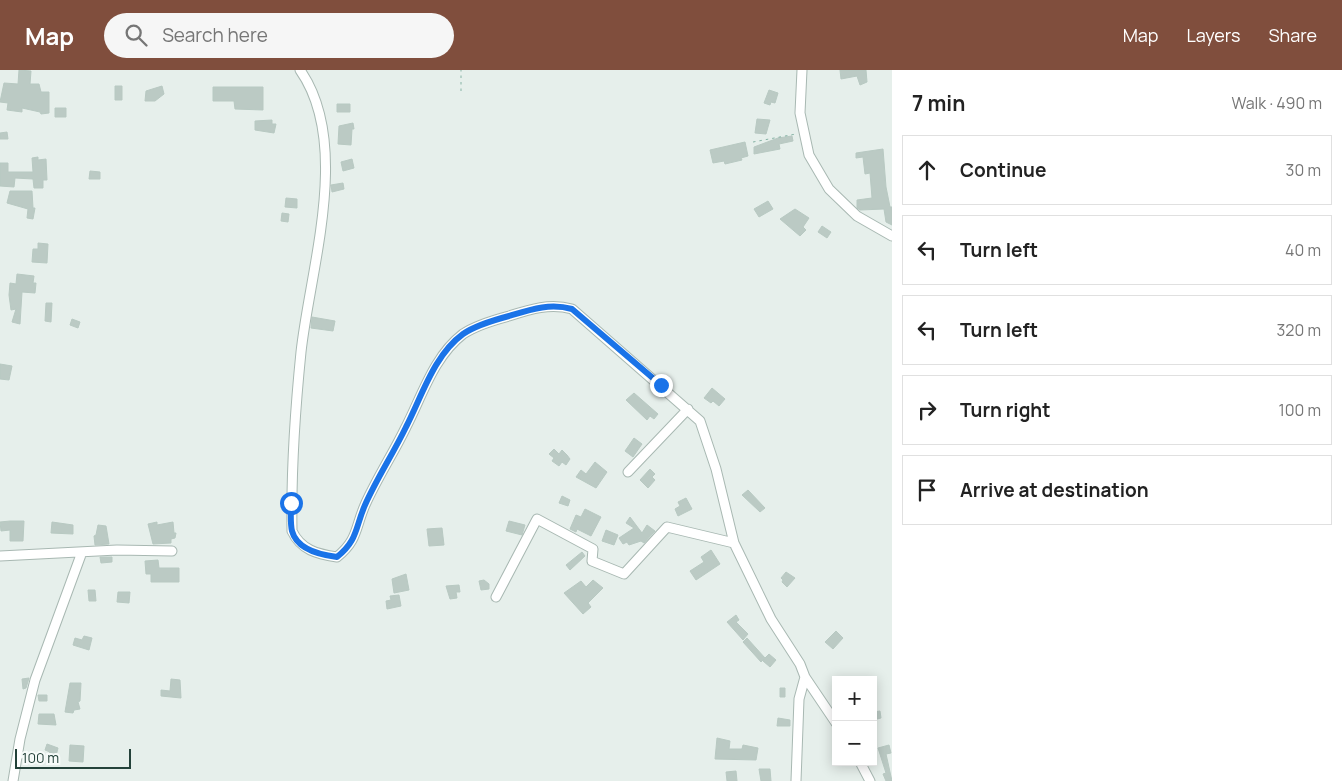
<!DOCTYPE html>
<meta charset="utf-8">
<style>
:root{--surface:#fff;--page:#f6f6f6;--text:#222;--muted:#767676;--line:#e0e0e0;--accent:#804e3d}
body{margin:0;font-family:Manrope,sans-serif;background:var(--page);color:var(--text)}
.controls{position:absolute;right:15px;bottom:15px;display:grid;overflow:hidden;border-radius:0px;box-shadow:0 2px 12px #0003}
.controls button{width:45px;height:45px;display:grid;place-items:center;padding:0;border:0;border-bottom:1px solid var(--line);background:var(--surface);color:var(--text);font:25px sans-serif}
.scale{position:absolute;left:15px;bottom:12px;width:116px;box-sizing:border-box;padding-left:5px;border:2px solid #24423a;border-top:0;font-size:14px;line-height:18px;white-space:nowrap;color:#24423a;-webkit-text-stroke:4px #f7fbf9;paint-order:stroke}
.stop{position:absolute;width:15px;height:15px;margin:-11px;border:4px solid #1a73e8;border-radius:50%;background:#fff}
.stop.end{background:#1a73e8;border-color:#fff;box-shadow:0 1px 5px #0008}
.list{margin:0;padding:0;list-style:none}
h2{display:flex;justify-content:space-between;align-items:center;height:65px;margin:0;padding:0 20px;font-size:21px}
h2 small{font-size:16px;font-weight:400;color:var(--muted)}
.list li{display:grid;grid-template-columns:32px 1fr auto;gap:15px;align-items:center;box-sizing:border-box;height:70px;margin:0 10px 10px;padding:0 10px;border:1px solid var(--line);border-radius:0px}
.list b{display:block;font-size:19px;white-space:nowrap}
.list em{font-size:16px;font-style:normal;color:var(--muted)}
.icon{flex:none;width:28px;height:28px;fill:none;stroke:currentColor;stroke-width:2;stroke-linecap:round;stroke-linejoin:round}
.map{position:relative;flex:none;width:892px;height:711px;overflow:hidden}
header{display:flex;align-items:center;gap:30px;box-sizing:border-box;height:70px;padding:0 25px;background:var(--accent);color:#fff}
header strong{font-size:24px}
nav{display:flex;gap:28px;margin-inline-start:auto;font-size:18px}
.search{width:350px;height:45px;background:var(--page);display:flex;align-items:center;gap:12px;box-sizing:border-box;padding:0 18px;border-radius:28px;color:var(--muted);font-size:19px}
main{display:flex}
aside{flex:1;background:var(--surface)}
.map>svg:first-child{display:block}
</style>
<header>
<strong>Map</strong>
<div class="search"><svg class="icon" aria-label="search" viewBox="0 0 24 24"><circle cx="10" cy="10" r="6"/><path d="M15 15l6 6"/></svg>Search here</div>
<nav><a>Map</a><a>Layers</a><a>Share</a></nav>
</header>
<main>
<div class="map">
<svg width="892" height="711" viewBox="0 0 892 711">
<rect width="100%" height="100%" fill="#e6efeb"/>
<path fill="#bbcac4" stroke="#b8c9c2" d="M19 0 31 1 30 14H39L41 22H49V43L41 44 40 42 22 38V42L7 40 8 33 0 32 4 13 18 14Z
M840 0H866L867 12 860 15 857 6 841 9Z
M115 16H122V30H115Z
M162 16 164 24 155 31H145L146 21Z
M213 17H263V40L235 39 234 31H213Z
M769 20 778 23 775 33 771 32 770 35 764 33Z
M337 34H350V42H337Z
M55 38H66V47H55Z
M757 49 770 50 766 64 755 63Z
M272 50V54H276L274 63 255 60V51Z
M353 53 354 59H352L351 75 338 74 339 56Z
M7 62 8 69H0V63Z
M792 66 793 71 779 74 780 79 754 84V77L778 68Z
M745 72 748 86 741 88 742 90 725 94 724 91 713 93 710 80Z
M883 79 886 117 890 137H892V155L886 152 884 139 860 140 857 138V130L872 128 870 103 865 104 863 87 856 88V83Z
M38 87V90L46 89 47 110H43V118H34L33 109 15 108 14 117 0 116V93H8V102H33L32 88Z
M352 89 354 98 343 101 341 92Z
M90 101 100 102V109H89Z
M343 113 344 119 332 122 331 115Z
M10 121H32L33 138H35L33 149 27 148 28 139 7 133Z
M286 128 297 129V138L285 137Z
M768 131 773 139 759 147 754 139Z
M795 139 809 148 803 157 806 160 800 166 780 149Z
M282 143 289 144 288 152 281 151Z
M822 156 831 162 827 168 818 162Z
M38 173 48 174 47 193 32 192 33 179H38Z
M17 204 34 206 33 213H36L35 223 22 222 20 254 12 252 16 239 11 240 9 225 10 213 16 214Z
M46 233H52L51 252 45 251Z
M312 247 335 251 333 261 311 258Z
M72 249 80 252 78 258 70 255Z
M0 294 12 296 9 310 0 309Z
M712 318 725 329 719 336 713 331 711 333 704 328Z
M634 323 658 344 654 349 650 346 647 350 626 330Z
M634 368 642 374 633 387 625 381Z
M554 379 559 384 562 380 567 385 570 389 566 395 562 392 559 396 552 391 554 388 549 384Z
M595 392 607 402 596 418 576 407 581 400 586 404Z
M650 399 655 404 652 407 655 410 648 418 640 410Z
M748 420 765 438 760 442 742 425Z
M562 426 570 430 568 436 559 433Z
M686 428 692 439 678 446 675 439 680 436 678 432Z
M585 439 601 447 591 466 577 459 576 462 570 459 576 445 581 447Z
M630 447 642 463 647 455 655 461 644 473 641 471 629 475 627 472 623 474 619 468 634 458 626 453Z
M10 451H24L23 471H10V460L1 461 0 452Z
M509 451 525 455 522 465 506 461Z
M52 452 73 455V464L51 463Z
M157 452V455L173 452 174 463H176L175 468 171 469V473L153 474 148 454Z
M98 455 106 456 109 474 95 475 94 466 96 465Z
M442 458 444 475 429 476 427 459Z
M606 460 618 465 614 475 602 471Z
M711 480 720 494 696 510 690 501 704 492 701 487Z
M582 482 585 486 570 500 566 495Z
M100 487H112V492L101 493Z
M158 490 159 498H179V512H151V504H146L145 491Z
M786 502 795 508 787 517 782 512 783 510 781 508Z
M406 504 409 520 394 523 392 509Z
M484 510 489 514V519L481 520 479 511Z
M593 510 603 518 588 533 591 537 583 544 564 523 581 511 586 517Z
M459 515 460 522H456L457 528 450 529 446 516Z
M88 520H95L96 531H89Z
M118 522H130L129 533 117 532Z
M399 525 401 536 387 539 386 531 391 530 390 526Z
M736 545 739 550 736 552 748 564 743 570 727 552Z
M836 561 843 568 833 579 825 572Z
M84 566 92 568 89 580 73 575 75 568 82 570Z
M747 568 765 588 769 584 776 590 770 597 763 591 764 589 761 592 743 572Z
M29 608 26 618 23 619 22 609Z
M171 609 180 610 181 628 161 626V620L170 621Z
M70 613H81L80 631 78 632 80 639 74 640 73 643 65 642Z
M780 618H785V627H780Z
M38 625H47V631H39Z
M880 641 881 648 873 650V642Z
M39 644H54L56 655 38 654Z
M778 648 790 650V656H777Z
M717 668 730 671 729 679H742L743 675 758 678 756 690 715 689Z
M47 674 58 678 56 686 49 685 50 682 45 680Z
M70 675 84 676 83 692 69 691Z
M889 675 891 683 886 684 892 711H886L883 704 886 703 878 678Z
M759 699H770L771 711H761Z
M736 701 737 711H727L726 702Z"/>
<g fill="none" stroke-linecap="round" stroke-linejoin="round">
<g stroke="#a8b8b2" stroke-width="11">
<path id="minor" d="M300 0C352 74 310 199 301 282 295 341 291 401 292 461 301 480 317 484 337 487 358 470 355 458 365 435 377 408 393 384 406 357 422 326 434 286 463 264 476 255 494 250 509 246 531 239 550 233 572 239L700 351 716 399 734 473 771 549 800 594 805 607 836 653
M802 0 800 43 809 85 829 119 857 146 892 166
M628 402 688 339
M0 486 117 480 172 481
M496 527 537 449 593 479 592 491 624 504 667 457 734 473
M860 692 870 711
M13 711 20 669 35 610 82 482
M796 711 799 629 805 607"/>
</g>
<path stroke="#86b3a5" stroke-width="1" stroke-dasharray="2.5 4" stroke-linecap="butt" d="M461 21V0
M753 72 796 64"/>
<use href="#minor" stroke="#fff" stroke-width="9"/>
</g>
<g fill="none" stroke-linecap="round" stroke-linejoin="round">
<path stroke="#1a73e8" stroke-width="6" d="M291 433C291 442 290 453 292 461 297 480 321 485 337 487 358 470 355 458 365 435 377 408 393 384 406 357 422 326 434 285 463 264 476 255 494 250 509 246 532 239 550 233 572 239L661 315"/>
</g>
</svg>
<div class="controls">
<button>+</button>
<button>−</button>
</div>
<div class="scale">100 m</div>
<div class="stop" style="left:291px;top:433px"></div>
<div class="stop end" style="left:661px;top:315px"></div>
</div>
<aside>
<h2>7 min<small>Walk · 490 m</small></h2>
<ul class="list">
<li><svg class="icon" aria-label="ahead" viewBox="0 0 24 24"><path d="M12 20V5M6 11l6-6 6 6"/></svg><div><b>Continue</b></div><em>30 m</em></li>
<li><svg class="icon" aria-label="left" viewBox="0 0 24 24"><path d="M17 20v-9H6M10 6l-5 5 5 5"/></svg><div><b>Turn left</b></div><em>40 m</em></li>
<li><svg class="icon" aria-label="left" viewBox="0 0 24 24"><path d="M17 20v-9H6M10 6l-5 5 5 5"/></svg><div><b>Turn left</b></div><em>320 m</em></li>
<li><svg class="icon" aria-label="right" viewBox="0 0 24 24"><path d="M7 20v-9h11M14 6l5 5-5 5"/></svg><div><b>Turn right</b></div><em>100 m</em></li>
<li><svg class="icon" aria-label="arrive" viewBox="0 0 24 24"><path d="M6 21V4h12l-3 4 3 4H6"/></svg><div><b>Arrive at destination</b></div></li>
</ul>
</aside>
</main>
